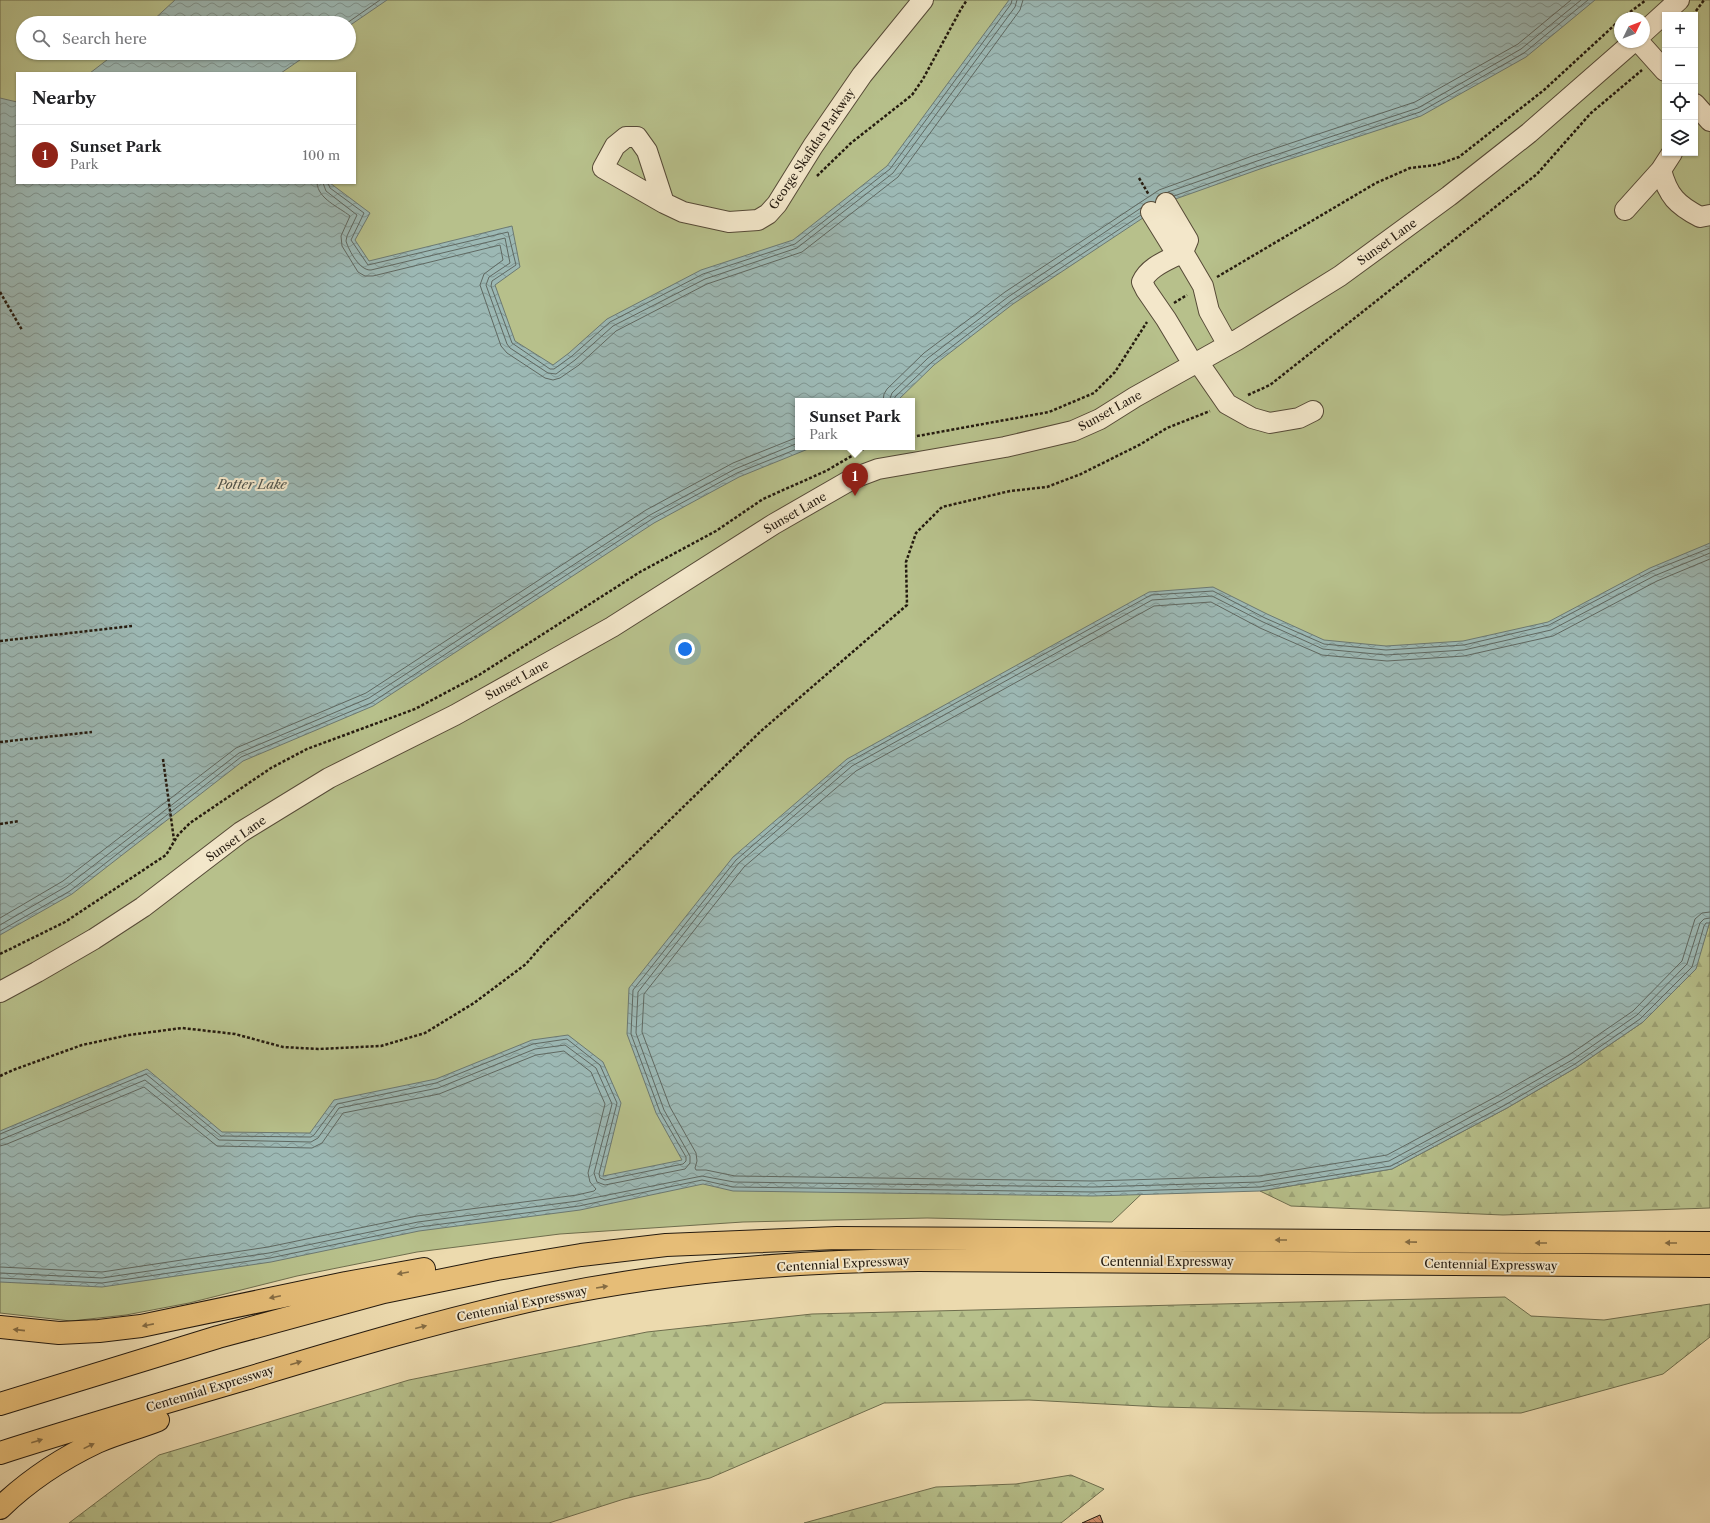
<!DOCTYPE html>
<meta charset="utf-8">
<style>
:root{--surface:#fff;--page:#f6f6f6;--text:#202124;--muted:#757577;--line:#e0e0e0;--accent:#8f2418}
body{margin:0;font-family:"Libre Caslon Text",serif;background:var(--page);color:var(--text)}
.controls{position:absolute;right:12px;top:12px;display:grid;overflow:hidden;border-radius:0px;box-shadow:0 1px 3px #0004}
.controls button{width:36px;height:36px;display:grid;place-items:center;padding:0;border:0;border-bottom:1px solid var(--line);background:var(--surface);color:var(--text);font:20px sans-serif}
.compass{position:absolute;left:1614px;top:12px;width:36px;height:36px;border-radius:50%;background:var(--surface);box-shadow:0 1px 3px #0004;rotate:47deg}
.you{position:absolute;left:685px;top:649px;width:14px;height:14px;margin:-10px;border:3px solid #fff;border-radius:50%;background:#1a73e8;box-shadow:0 0 0 6px #1a73e833}
.badge{display:grid;place-items:center;width:26px;height:26px;border-radius:50%;background:var(--accent);color:#fff;font-size:13px;font-weight:700}
.pin{position:absolute;translate:-50% -33px;filter:drop-shadow(0 1px 2px #0008)}
.pin::after{content:'';position:absolute;top:21px;width:14px;height:12px;background:inherit;clip-path:polygon(0 0,100% 0,50% 100%)}
.popup{position:absolute;left:795px;top:398px;width:120px;height:52px;box-sizing:border-box;display:grid;place-content:center;border-radius:0px;background:var(--surface);filter:drop-shadow(0 1px 3px #0005);font-size:13px;white-space:nowrap;color:var(--muted)}
.popup b{font-size:15px;color:var(--text)}
.popup::after{content:'';position:absolute;left:50%;top:100%;margin-left:-8px;border:8px solid transparent;border-top-color:var(--surface)}
.list{margin:0;padding:0;list-style:none}
h2{display:flex;justify-content:space-between;align-items:center;height:52px;margin:0;padding:0 16px;font-size:17px}
h2 small{font-size:13px;font-weight:400;color:var(--muted)}
.list li{display:grid;grid-template-columns:26px 1fr auto;gap:12px;align-items:center;box-sizing:border-box;height:60px;padding:0 16px;border-top:1px solid var(--line)}
.list b{display:block;font-size:15px;white-space:nowrap}
.list p{margin:0;font-size:13px;white-space:nowrap;color:var(--muted)}
.list em{font-size:13px;font-style:normal;color:var(--muted)}
.icon{flex:none;width:22px;height:22px;fill:none;stroke:currentColor;stroke-width:2;stroke-linecap:round;stroke-linejoin:round}
.map{position:relative;flex:none;width:1710px;height:1523px;overflow:hidden}
.search{position:absolute;background:var(--surface);box-shadow:0 1px 3px #0004;left:16px;top:16px;width:340px;height:44px;display:flex;align-items:center;gap:10px;box-sizing:border-box;padding:0 14px;border-radius:22px;color:var(--muted);font-size:15px}
.panel{position:absolute;background:var(--surface);box-shadow:0 1px 3px #0004;left:16px;top:72px;width:340px;height:112px;border-radius:0px}
.map>svg:first-child{display:block}
</style>
<div class="map">
<svg width="1710" height="1523" viewBox="0 0 1710 1523">
<defs>
<pattern id="forest-firs" width="22" height="20" patternUnits="userSpaceOnUse"><rect width="22" height="20" fill="#b7c08b"/><path d="M5 1l3.5 6h-7zM16 11l3.5 6h-7z" fill="#9da477"/></pattern>
<pattern id="water-waves" width="16" height="10" patternUnits="userSpaceOnUse"><rect width="16" height="10" fill="#9cb8b4"/><path d="M0 5q4-4 8 0t8 0" fill="none" stroke="#7f9591"/></pattern>
<pattern id="building-back-hatch" width="6" height="6" patternUnits="userSpaceOnUse"><rect width="6" height="6" fill="#d08f6c"/><path d="M-1 5l2 2M0 0l6 6M5-1l2 2" fill="none" stroke="#a97457"/></pattern>
</defs>
<rect width="100%" height="100%" fill="#ecdaae"/>
<filter id="stains"><feTurbulence type="fractalNoise" baseFrequency=".005" numOctaves="4"/><feColorMatrix values="0 0 0 0 .2 0 0 0 0 .09 0 0 0 0 .02 0 0 0 .5 -.17"/></filter>
<radialGradient id="worn" r=".72"><stop offset=".6" stop-color="#630" stop-opacity="0"/><stop offset="1" stop-color="#630" stop-opacity=".3"/></radialGradient>
<path fill="url(#forest-firs)" stroke="#6e6d4d" d="M1710 921V1208L1503 1215 1291 1206 1260 1191 1392 1169 1507 1108 1577 1067 1643 1022 1695 969Z
M1505 1297 1531 1316 1604 1320 1710 1304V1337L1663 1374 1521 1413H1423L1161 1407 1029 1400 884 1403 710 1478 624 1499 549 1523H69L159 1455 409 1380 647 1332 812 1314Z
M1071 1475 1104 1489 1061 1523H804L936 1487 1016 1484Z"/>
<path fill="#b7c08b" stroke="#6e6d4d" fill-rule="evenodd" d="M0 0H1710V852L1545 810 1112 1222 927 1218 743 1222 560 1234 417 1252 297 1276 189 1303 126 1315 71 1321 0 1313ZM1665 15H1695V153H1665ZM1620 18H1644V42H1620ZM23 23H349V53H23ZM17 73H355V183H17ZM798 401H912V447H798Z"/>
<path fill="url(#water-waves)" stroke="#6c7972" d="M175 0H387L349 26V23H150Z
M1009 0H1595L1526 57 1421 116 1260 169 1167 202 1013 304 934 365 897 401H798V447H813L739 477 654 523 373 706 243 761 72 894 0 935V98L17 102V183H330L370 213 355 240 369 261 512 226 520 267 495 285 515 341 553 365 569 353 607 319 701 270 793 240 887 166Z
M116 53H310L281 73H90Z
M1710 543V921L1696 969 1643 1022 1577 1067 1507 1108 1392 1169 1260 1191 1093 1196 733 1191 703 1184 580 1210 419 1231 271 1262 102 1287 0 1282V1131L147 1069 222 1132 310 1133 334 1100 436 1079 532 1040 568 1035 603 1062 621 1103 603 1176 682 1160 656 1113 627 1034 629 988 733 857 847 759 1149 592 1213 587 1267 614 1324 640 1386 646 1463 641 1548 622 1650 568Z"/>
<g fill="none" stroke-linecap="round" stroke-linejoin="round">
<path stroke="#606962" stroke-width="1" d="M347 23 380 0
M317 183C318 199 339 207 350 216L341 236 342 246 358 272 365 276H373L500 245 503 260 484 274 480 285 501 346 507 353 545 378 553 380 560 378 579 365 616 331 707 284 802 252 898 177 1020 10 1023 0
M323 183 326 191 357 215 347 236 346 241C349 251 360 271 371 270L505 238 510 263 489 277 486 285 507 344 510 348 548 373 556 374 575 360 613 326 705 279 797 248 893 173 1015 7 1017 0
M328 183 330 188 364 213 351 240 368 265 508 232 516 265 492 281 491 286 512 343 550 369H554L572 356 610 322 703 274 795 244 890 169 1011 4 1012 0
M1168 192 1257 161 1418 108 1521 49 1581 0
M1174 196 1259 166 1420 112 1524 53 1588 0
M883 401 884 394 887 389 924 353 1005 292 1159 190 1255 155 1415 102 1518 44 1571 0
M889 401 892 393 928 358 1008 297 1141 208
M894 401 895 397 932 362 1011 301 1141 215
M1710 559 1657 581 1553 636 1464 656 1387 661 1322 655 1260 628 1211 602 1154 606 856 771 744 867 644 994 642 1032 670 1107 696 1153 697 1161 695 1168 696 1170H706L735 1176 1093 1181 1259 1176 1387 1155 1499 1095 1569 1055 1633 1011 1682 961 1695 919 1702 913 1710 912
M0 918 63 881 236 748 366 693 646 510 733 463 798 437
M0 925 67 886 239 753 369 698 650 515 735 469 798 443
M0 931 70 891 241 757 371 703 652 519 737 473 802 447
M0 1134 146 1074 221 1136 311 1137 314 1135 337 1104 436 1083 533 1044 567 1039 600 1065 617 1103 599 1174 600 1178 605 1180 683 1164 686 1161V1157L660 1112 631 1034 633 990 736 860 849 762 1151 595 1213 591 1265 618 1324 644 1386 650 1464 645 1549 625 1652 571 1710 548
M0 1140 145 1080 219 1140 311 1142 318 1138 339 1108 438 1088 535 1049 565 1045 596 1068 612 1104 594 1173 597 1182 605 1185 685 1169 690 1163V1156L664 1110 636 1033 638 992 739 863 852 766 1152 600 1212 596 1263 622 1323 649 1386 655 1464 650 1551 630 1654 576 1710 553
M0 1146 7 1144 144 1087 217 1146 312 1148 322 1143 343 1113 439 1094 536 1055 564 1051 591 1072 605 1104 588 1173 590 1182 596 1189 594 1191 577 1195 417 1216 268 1247 102 1272 0 1267
M0 1273 102 1278 269 1253 418 1222 578 1201 702 1176 734 1182 1093 1187 1259 1182 1389 1161 1502 1100 1572 1060 1637 1015 1687 964 1700 923 1704 919 1710 918
M0 1278 102 1283 270 1258 419 1227 579 1206 702 1180 733 1187 1093 1192 1260 1187 1391 1166 1505 1105 1575 1064 1640 1019 1692 967 1704 926 1706 923H1710"/>
</g>
<path fill="url(#building-back-hatch)" stroke="#241a0f" d="M1100 1515 1103 1523H1082Z"/>
<g fill="none" stroke-linecap="round" stroke-linejoin="round">
<g stroke="#564a37" stroke-width="22">
<path id="minor" d="M1644 32 1679 0
M1639 42 1665 71
M1695 104 1710 121
M1661 170C1668 196 1677 205 1700 217L1710 215
M664 203 647 151 637 137H626L615 146 603 168 664 203 683 212 729 222 758 220 768 214 777 204 813 146 862 75 923 0
M1625 210 1661 170 1672 153
M1151 212 1172 246 1183 252 1188 240 1166 203
M1198 362 1227 404 1252 418 1270 423 1299 418 1313 411
M1193 364 1166 319 1146 290 1142 282C1149 266 1169 260 1183 252L1203 286 1209 311 1228 345
M0 992 37 972 94 939 143 907 241 832 329 778 455 715 612 627 774 524 854 478 878 469 1005 447 1073 431 1100 419 1135 397 1237 340 1340 276 1449 196 1529 133 1633 42"/>
</g>
<g stroke="#241a0f" stroke-width="24">
<path id="highway" d="M0 1327 59 1333 99 1331 141 1326 346 1283 424 1269
M0 1404 218 1337 384 1292 497 1269 581 1255 666 1245 837 1238 1710 1243
M0 1453C81 1427 163 1403 245 1379 344 1349 444 1319 546 1297 666 1272 795 1261 918 1260L1710 1266
M0 1508C29 1480 61 1459 97 1442 117 1433 138 1428 158 1420"/>
</g>
<path stroke="#241a0f" stroke-width="2.5" stroke-dasharray="3 2" stroke-linecap="butt" d="M1693 15 1704 0
M1622 18 1646 0
M817 176 851 143 912 95 923 79 961 9 967 0
M1139 178 1149 195
M1217 277 1376 183 1410 168 1436 165 1459 157 1544 90 1620 20
M0 292 22 330
M1174 303 1187 295
M1248 395 1270 385 1537 174 1591 113 1642 70
M912 437 1049 412 1094 393 1115 372 1147 322
M0 641 132 626
M0 742 92 732
M163 759 174 840
M0 824 19 821
M0 954 65 922 166 855 178 835 190 823 271 768 307 749 415 709 479 675 640 572 716 531 763 499 826 471 867 447
M0 1076 13 1070 82 1045 129 1035 182 1028 235 1034 283 1047 318 1049 381 1046 425 1033 474 1003 526 964 544 943 761 731 907 605 906 562 916 533 942 507 1010 491 1047 487 1081 474 1141 444 1167 428 1210 411"/>
<use href="#minor" stroke="#f3e7ca" stroke-width="20"/>
<use href="#highway" stroke="#e6bd77" stroke-width="22"/>
</g>
<defs><path id="oneway-solid" d="M-6-.8H1V-3.2L6.5 0L1 3.2V.8H-6Z"/></defs>
<g fill="#856c43">
<use href="#oneway-solid" transform="translate(1281 1240) rotate(-180)"/>
<use href="#oneway-solid" transform="translate(1411 1242) rotate(-179)"/>
<use href="#oneway-solid" transform="translate(1541 1243) rotate(-180)"/>
<use href="#oneway-solid" transform="translate(1671 1243) rotate(-180)"/>
<use href="#oneway-solid" transform="translate(403 1273) rotate(170)"/>
<use href="#oneway-solid" transform="translate(602 1287) rotate(-9)"/>
<use href="#oneway-solid" transform="translate(275 1297) rotate(168)"/>
<use href="#oneway-solid" transform="translate(148 1325) rotate(169)"/>
<use href="#oneway-solid" transform="translate(421 1327) rotate(-14)"/>
<use href="#oneway-solid" transform="translate(19 1330) rotate(-174)"/>
<use href="#oneway-solid" transform="translate(296 1363) rotate(-17)"/>
<use href="#oneway-solid" transform="translate(37 1441) rotate(-17)"/>
<use href="#oneway-solid" transform="translate(89 1446) rotate(-26)"/>
</g>
<g text-anchor="middle" stroke-width="4" stroke-linejoin="round" paint-order="stroke">
<g font-size="12" fill="#241a0f" stroke="#f3e7ca">
<text transform="translate(812 149) rotate(-56)" y="4">George Skafidas Parkway</text>
<text transform="translate(1387 242) rotate(-36)" y="4">Sunset Lane</text>
<text transform="translate(1110 411) rotate(-29)" y="4">Sunset Lane</text>
<text transform="translate(795 513) rotate(-30)" y="4">Sunset Lane</text>
<text transform="translate(517 680) rotate(-29)" y="4">Sunset Lane</text>
<text transform="translate(236 839) rotate(-35)" y="4">Sunset Lane</text>
<text x="1167" y="1266">Centennial Expressway</text>
<text transform="translate(843 1264) rotate(-3)" y="4">Centennial Expressway</text>
<text transform="translate(1491 1265) rotate(1)" y="4">Centennial Expressway</text>
<text transform="translate(522 1304) rotate(-12)" y="4">Centennial Expressway</text>
<text transform="translate(210 1389) rotate(-17)" y="4">Centennial Expressway</text>
</g>
<g font-size="13" font-style="italic" fill="#4e5149" stroke="#f3e7ca">
<text x="252" y="489">Potter Lake</text>
</g>
</g>
<rect width="100%" height="100%" filter="url(#stains)"/>
<rect width="100%" height="100%" fill="url(#worn)"/>
</svg>
<div class="controls">
<button>+</button>
<button>−</button>
<button><svg class="icon" aria-label="locate" viewBox="0 0 24 24"><circle cx="12" cy="12" r="6"/><path d="M12 2v4M12 18v4M2 12h4M18 12h4"/></svg></button>
<button><svg class="icon" aria-label="layers" viewBox="0 0 24 24"><path d="M12 4l9 5-9 5-9-5zM3 14l9 5 9-5"/></svg></button>
</div>
<svg class="compass" viewBox="-18 -18 36 36"><path d="M0-13l5 13h-10z" fill="#e53935"/><path d="M0 13l5-13h-10z" fill="#757577"/></svg>
<div class="you"></div>
<div class="pin badge" style="left:855px;top:496px">1</div>
<div class="popup"><b>Sunset Park</b>Park</div>
<div class="search"><svg class="icon" aria-label="search" viewBox="0 0 24 24"><circle cx="10" cy="10" r="6"/><path d="M15 15l6 6"/></svg>Search here</div>
<section class="panel">
<h2>Nearby<small></small></h2>
<ul class="list">
<li><span class="badge">1</span><div><b>Sunset Park</b><p>Park</p></div><em>100 m</em></li>
</ul>
</section>
</div>
